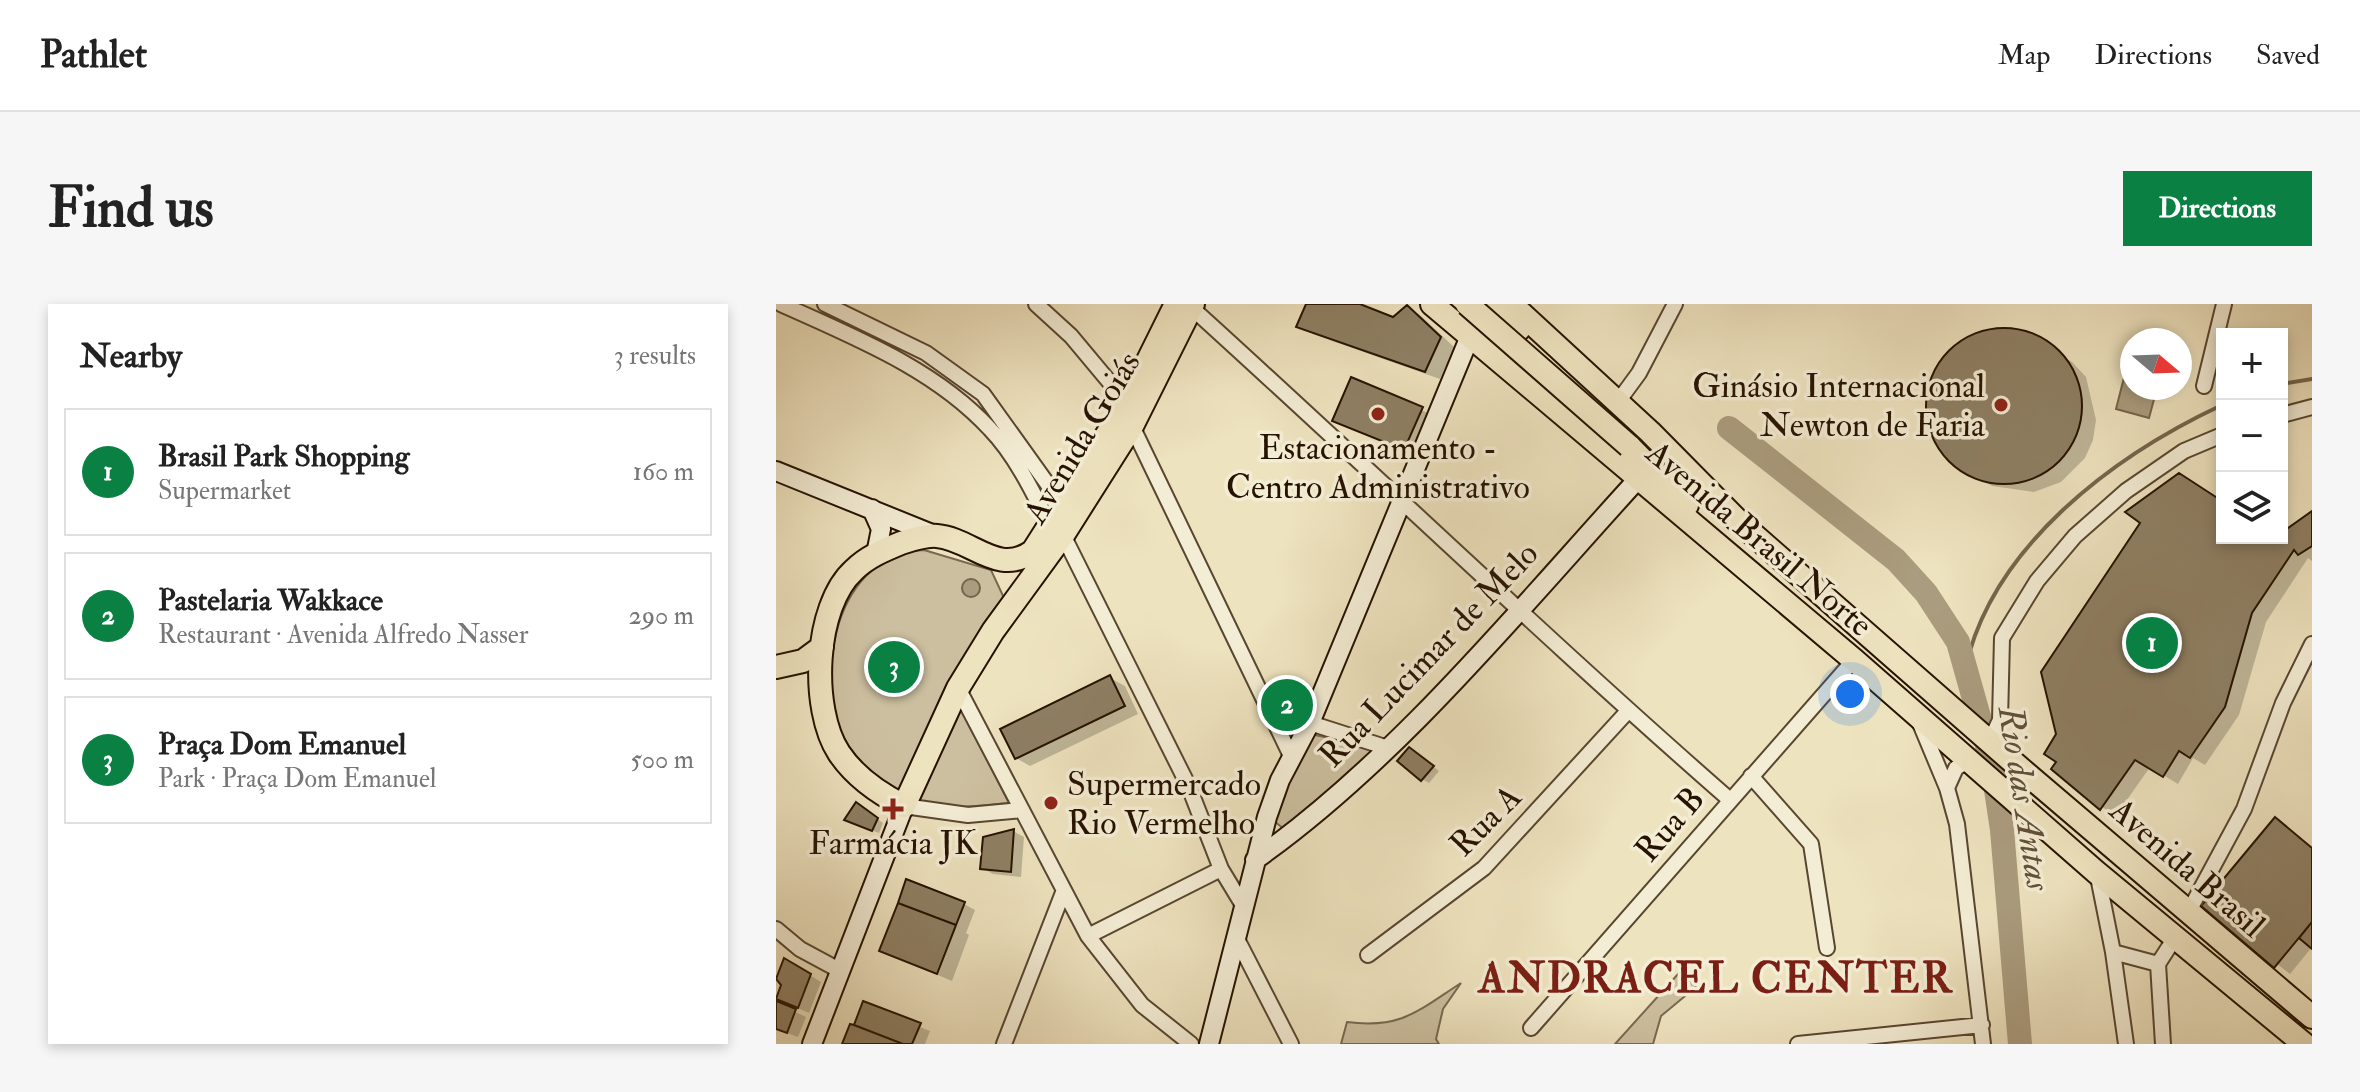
<!DOCTYPE html>
<meta charset="utf-8">
<style>
:root{--surface:#fff;--page:#f6f6f6;--text:#222;--muted:#767676;--line:#e0e0e0;--accent:#0b8043}
body{margin:0;font-family:"IM FELL Double Pica",serif;background:var(--page);color:var(--text)}
.controls{position:absolute;right:24px;top:24px;display:grid;overflow:hidden;border-radius:0px;box-shadow:0 4px 12px #0003}
.controls button{width:72px;height:72px;display:grid;place-items:center;padding:0;border:0;border-bottom:2px solid var(--line);background:var(--surface);color:var(--text);font:40px sans-serif}
.compass{position:absolute;left:1344px;top:24px;width:72px;height:72px;border-radius:50%;background:var(--surface);box-shadow:0 4px 12px #0003;rotate:109deg}
.you{position:absolute;left:1074px;top:390px;width:28px;height:28px;margin:-20px;border:6px solid #fff;border-radius:50%;background:#1a73e8;box-shadow:0 0 0 12px #1a73e833}
.badge{display:grid;place-items:center;width:52px;height:52px;border-radius:50%;background:var(--accent);color:#fff;font-size:26px;font-weight:700}
.pin{position:absolute;translate:-50% -50%;border:4px solid #fff;box-shadow:0 2px 8px #0006}
.list{margin:0;padding:0;list-style:none}
h2{display:flex;justify-content:space-between;align-items:center;height:104px;margin:0;padding:0 32px;font-size:34px}
h2 small{font-size:26px;font-weight:400;color:var(--muted)}
.list li{display:grid;grid-template-columns:52px 1fr auto;gap:24px;align-items:center;box-sizing:border-box;height:128px;margin:0 16px 16px;padding:0 16px;border:2px solid var(--line);border-radius:0px}
.list b{display:block;font-size:30px;white-space:nowrap}
.list p{margin:0;font-size:26px;white-space:nowrap;color:var(--muted)}
.list em{font-size:26px;font-style:normal;color:var(--muted)}
.icon{flex:none;width:44px;height:44px;fill:none;stroke:currentColor;stroke-width:2;stroke-linecap:round;stroke-linejoin:round}
.map{position:relative;flex:none;width:1536px;height:740px;overflow:hidden;border-radius:0px}
header{display:flex;align-items:center;gap:48px;box-sizing:border-box;height:112px;padding:0 40px;background:var(--surface);border-bottom:2px solid var(--line)}
header strong{font-size:38px}
nav{display:flex;gap:44px;margin-inline-start:auto;font-size:28px}
.intro{display:flex;align-items:center;justify-content:space-between;box-sizing:border-box;height:192px;padding:0 48px}
h1{margin:0;font-size:56px}
.button{padding:20px 36px;border-radius:0px;background:var(--accent);color:#fff;font-size:28px;font-weight:700}
main{display:flex;gap:48px;padding:0 48px}
aside{flex:1;background:var(--surface);border-radius:0px;box-shadow:0 4px 12px #0003}
.map>svg:first-child{display:block}
</style>
<header>
<strong>Pathlet</strong>
<nav><a>Map</a><a>Directions</a><a>Saved</a></nav>
</header>
<div class="intro"><h1>Find us</h1><a class="button">Directions</a></div>
<main>
<aside>
<h2>Nearby<small>3 results</small></h2>
<ul class="list">
<li><span class="badge">1</span><div><b>Brasil Park Shopping</b><p>Supermarket</p></div><em>160 m</em></li>
<li><span class="badge">2</span><div><b>Pastelaria Wakkace</b><p>Restaurant · Avenida Alfredo Nasser</p></div><em>290 m</em></li>
<li><span class="badge">3</span><div><b>Praça Dom Emanuel</b><p>Park · Praça Dom Emanuel</p></div><em>500 m</em></li>
</ul>
</aside>
<div class="map">
<svg width="1536" height="740" viewBox="0 0 1536 740">
<rect width="100%" height="100%" fill="#eee3bf"/>
<filter id="stains"><feTurbulence type="fractalNoise" baseFrequency=".0025" numOctaves="4"/><feColorMatrix values="0 0 0 0 .2 0 0 0 0 .09 0 0 0 0 .02 0 0 0 .5 -.17"/></filter>
<radialGradient id="worn" r=".72"><stop offset=".6" stop-color="#630" stop-opacity="0"/><stop offset="1" stop-color="#630" stop-opacity=".3"/></radialGradient>
<path fill="#ccbf9f" stroke="#796850" stroke-width="2" d="M148 246 215 266 228 294 172 379 233 499C208 501 164 507 141 499 129 494 86 470 79 461 32 394 52 250 148 246Z
M534 430 607 445 514 530 493 513Z
M903 669 920 683 885 712 877 740H839Z
M685 679 667 705 660 735 663 740H565L571 718C625 725 642 707 685 679Z"/>
<path fill="#aa9c7e" stroke="#75654c" stroke-width="2" d="M1352 58 1356 59V84H1381L1373 114 1340 105Z
M186 284a9 9 0 1 1 18 0a9 9 0 1 1-18 0Z"/>
<path fill="#0003" d="M532 0H579L618 16 631 3 645 12 678 43 664 75 537 30 523 22Z
M1207 27H1245L1296 58 1310 73 1320 116 1317 136 1309 154 1285 178 1258 188 1216 182 1181 160 1160 137 1151 100 1156 76 1175 45Z
M576 76 661 113 643 153 559 116Z
M1446 198V234H1506V221L1513 226 1536 210V257L1532 254 1490 318 1463 411 1429 461 1417 454 1402 480 1374 463 1339 513 1278 464Z
M334 374 349 382 362 410 254 462 240 454Z
M640 449 663 467 653 479 646 475Z
M87 504 107 519 103 529 77 519Z
M1499 515 1536 543V643L1514 670 1427 601Z
M237 527 248 533 245 573 217 570 206 564Z
M188 600 199 606 190 629 193 631 176 677 105 647Z
M9 656 45 678 33 709 13 700 7 681 1 678Z
M0 699 30 713 22 733 0 725Z
M88 700 154 727 149 740H68Z"/>
<g fill="none" stroke-linecap="round" stroke-linejoin="round">
<path stroke="#75654c" stroke-width="4" d="M1506 80 1536 75
M1189 366C1215 243 1337 152 1446 101"/>
<path stroke="#aa9c7e" stroke-width="24" d="M953 124 1120 256 1150 289 1182 338 1216 459 1226 526 1244 740"/>
</g>
<path fill="#8e7f63" stroke="#261200" stroke-width="2" d="M530 0H584L617 13 631 1 665 33 649 68 520 23Z
M1150 102a78 78 0 1 1 156 0a78 78 0 1 1-156 0Z
M575 73 647 103 628 146 556 117Z
M1403 169 1446 197V234H1506V220L1512 224 1536 207V242L1522 251 1518 246 1476 309 1449 403 1414 454 1403 447 1387 473 1359 456 1324 506 1275 465 1280 458 1268 450 1280 430 1265 368 1364 219 1349 208Z
M334 371 349 402 239 455 224 425Z
M633 443 658 462 645 477 621 457Z
M80 498 102 514 96 527 68 516Z
M1499 513 1536 544V618L1498 664 1425 602Z
M238 525 235 568 204 565 207 533Z
M130 575 189 598 180 621 122 599Z
M122 599 180 621 161 670 103 647Z
M1536 618V645L1523 634Z
M8 654 35 670 22 704 0 695 5 681 0 675Z
M0 697 20 705 11 729 0 725Z
M87 697 145 719 136 740H127L78 721Z
M74 720 78 721 127 740H66Z"/>
<g fill="none" stroke-linecap="round" stroke-linejoin="round">
<g stroke="#584630" stroke-width="18">
<path id="street" d="M5 0C78 33 159 65 214 125 240 152 258 190 275 224
M49 0 150 49 207 90 288 203
M260 0 295 32 351 99
M416 4C596 167 771 336 954 496
M1428 82 1448 0
M841 99 863 69 899 0
M1506 111 1536 103
M356 122 516 454
M287 231 413 483 445 565 468 603
M182 384 312 632 366 701 415 740
M1143 417 1171 484 1181 520 1207 740
M534 419 612 444
M1214 437 1224 416 1226 334 1261 277 1299 232 1350 187 1408 147 1446 131
M975 472 1035 540 1051 644
M1171 484 1180 464 1194 456
M128 502 192 511 246 506
M1321 568 1337 648 1350 740
M1413 607 1468 505 1507 399 1536 340
M0 625 24 645 63 666
M312 632 445 565
M460 633 515 740
M1337 648 1382 660
M592 651 708 564 852 407
M755 724 1078 356
M228 740 288 586
M1022 740 1206 721
M1387 740 1382 660 1400 632"/>
</g>
<g stroke="#261200" stroke-width="22">
<path id="secondary" d="M0 167 161 232
M96 205 105 225 100 250
M479 556C620 457 744 304 861 176
M36 740 128 502
M433 740 491 513 504 476 534 419 699 20"/>
</g>
<g stroke="#261200" stroke-width="26">
<path id="primary" d="M400 0 351 99 257 247C222 273 196 235 161 232 151 231 134 236 125 239 108 246 91 253 78 266 38 302 34 405 63 449 79 473 102 489 128 502L182 384 217 327 287 231 356 122 417 0
M656 0 1078 356 1320 568 1528 740
M712 0 743 25
M735 0 874 128 963 218 1245 465 1536 713
M853 142 911 201
M0 363 27 357 46 343"/>
</g>
<use href="#street" stroke="#f4edd5" stroke-width="14"/>
<use href="#secondary" stroke="#f4edd5" stroke-width="18"/>
<use href="#primary" stroke="#eee3bf" stroke-width="22"/>
<g stroke="#261200" stroke-width="26" stroke-linecap="butt">
<path id="primary-bridge" d="M691 0 853 142"/>
</g>
<use href="#primary-bridge" stroke="#eee3bf" stroke-width="22"/>
</g>
<g fill="#8f2418" stroke="#f4edd5" stroke-width="3">
<circle cx="1225" cy="101" r="8"/>
<circle cx="602" cy="110" r="8"/>
<circle cx="275" cy="499" r="8"/>
<path d="M113 493h8v8h8v8h-8v8h-8v-8h-8v-8h8z"/>
</g>
<g text-anchor="middle" stroke-width="7" stroke-linejoin="round" paint-order="stroke">
<g font-size="34" fill="#261200" stroke="#f4edd5">
<text x="1209" y="93" text-anchor="end">Ginásio Internacional<tspan x="1209" dy="39">Newton de Faria</tspan></text>
<text x="602" y="155">Estacionamento -<tspan x="602" dy="39">Centro Administrativo</tspan></text>
<text x="291" y="491" text-anchor="start">Supermercado<tspan x="291" dy="39">Rio Vermelho</tspan></text>
<text x="117" y="550">Farmácia JK</text>
</g>
<g font-size="34" fill="#261200" stroke="#f4edd5">
<text transform="translate(305 133) rotate(-59)" y="12">Avenida Goiás</text>
<text transform="translate(984 234) rotate(40)" y="12">Avenida Brasil Norte</text>
<text transform="translate(652 350) rotate(-46)" y="12">Rua Lucimar de Melo</text>
<text transform="translate(709 516) rotate(-45)" y="12">Rua A</text>
<text transform="translate(893 520) rotate(-49)" y="12">Rua B</text>
<text transform="translate(1412 563) rotate(41)" y="12">Avenida Brasil</text>
</g>
<g font-size="36" font-style="italic" fill="#615039" stroke="#f4edd5">
<text transform="translate(1250 494) rotate(81)" y="13">Rio das Antas</text>
</g>
<g font-size="42" font-weight="bold" letter-spacing="2" fill="#7a1f14" stroke="#f4edd5">
<text x="940" y="688">ANDRACEL CENTER</text>
</g>
</g>
<rect width="100%" height="100%" filter="url(#stains)"/>
<rect width="100%" height="100%" fill="url(#worn)"/>
</svg>
<div class="controls">
<button>+</button>
<button>−</button>
<button><svg class="icon" aria-label="layers" viewBox="0 0 24 24"><path d="M12 4l9 5-9 5-9-5zM3 14l9 5 9-5"/></svg></button>
</div>
<svg class="compass" viewBox="-18 -18 36 36"><path d="M0-13l5 13h-10z" fill="#e53935"/><path d="M0 13l5-13h-10z" fill="#767676"/></svg>
<div class="you"></div>
<div class="pin badge" style="left:1376px;top:339px">1</div>
<div class="pin badge" style="left:511px;top:401px">2</div>
<div class="pin badge" style="left:118px;top:363px">3</div>
</div>
</main>
